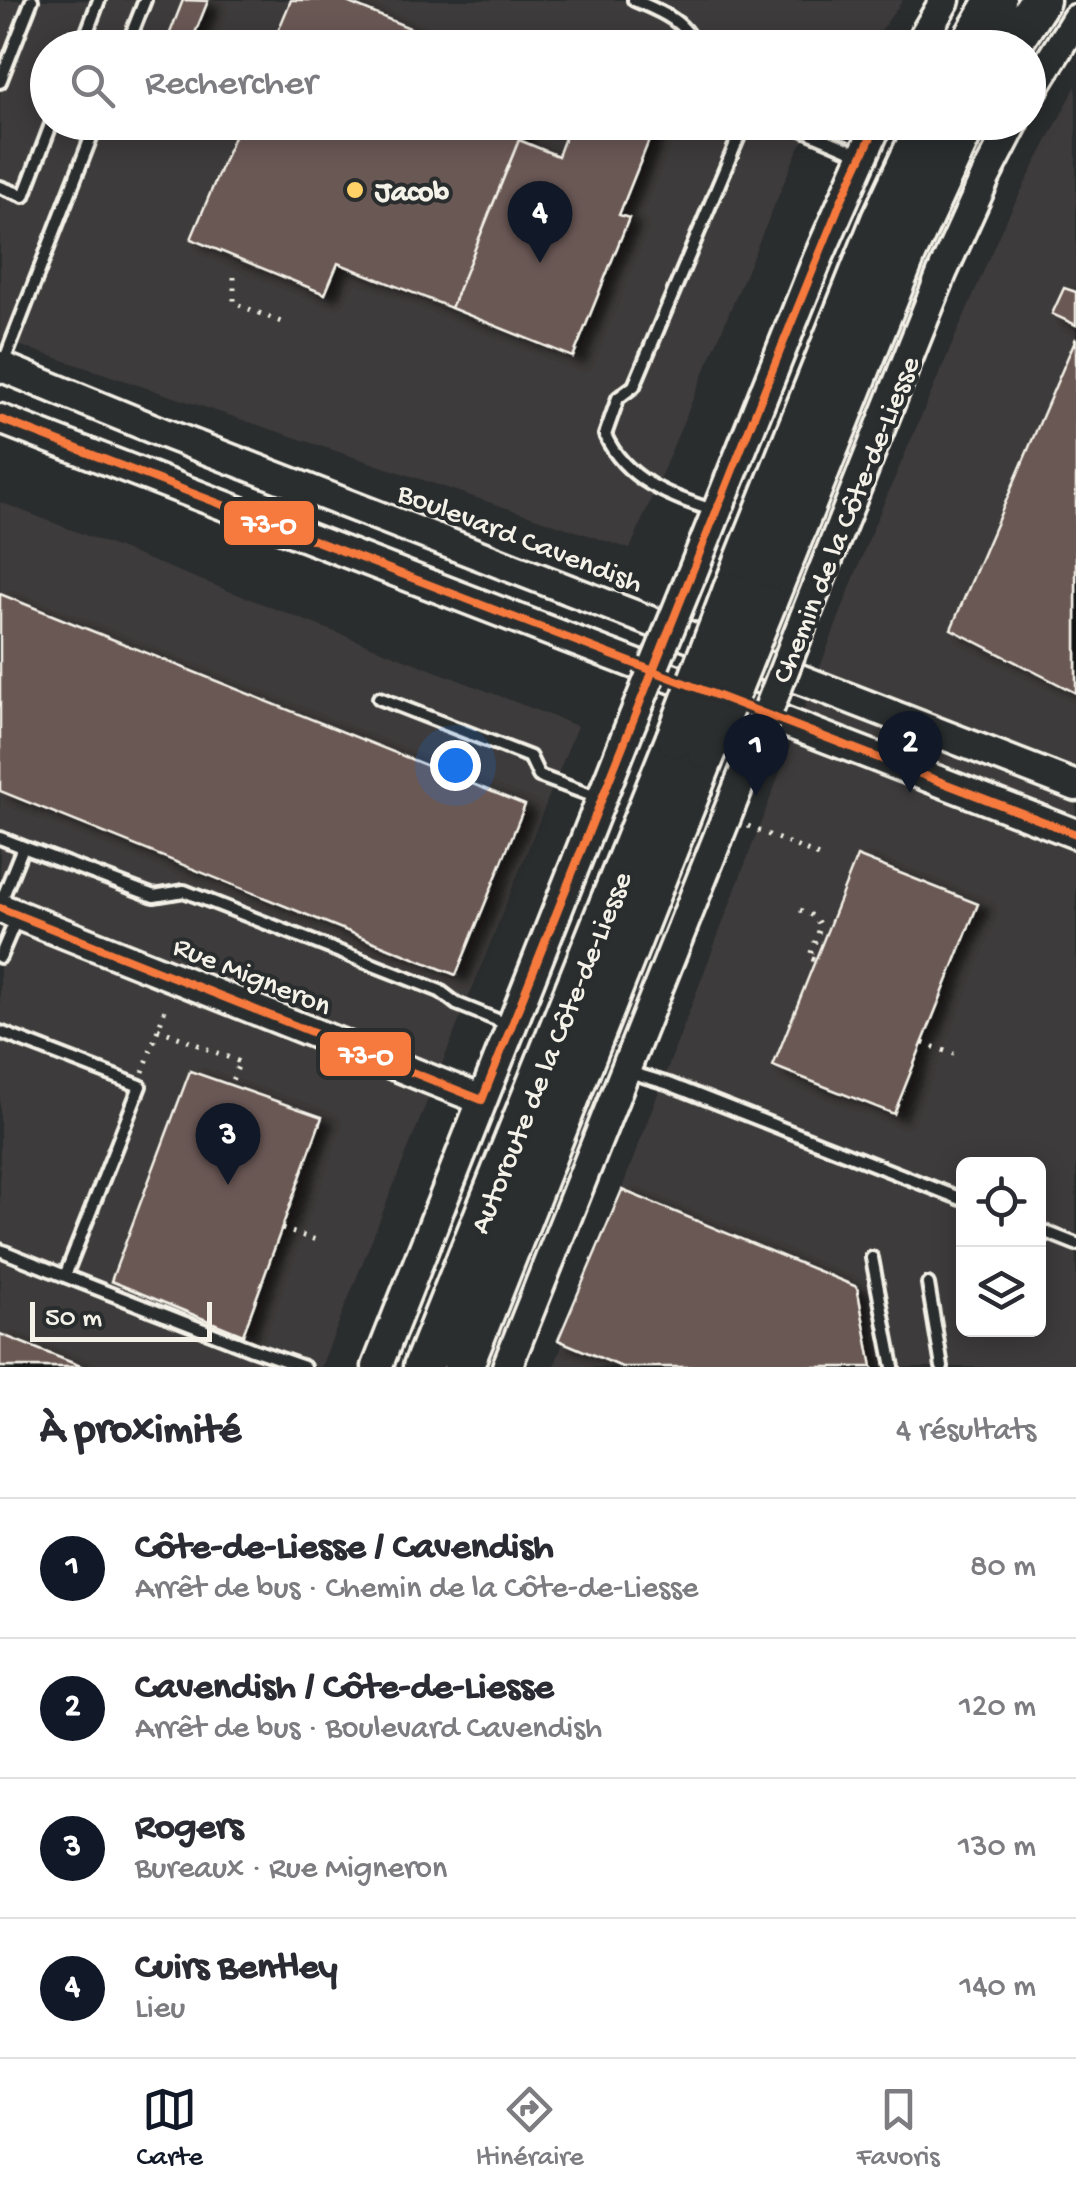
<!DOCTYPE html>
<html lang="fr">
<meta charset="utf-8">
<style>
:root{--surface:#fff;--page:#f2f2f3;--text:#2b2b33;--muted:#7c7c81;--line:#e1e1e2;--accent:#111827}
body{margin:0;font-family:"Gochi Hand",sans-serif;background:var(--page);color:var(--text)}
.controls{position:absolute;right:30px;bottom:30px;display:grid;overflow:hidden;border-radius:15px;box-shadow:0 5px 25px #0003}
.controls button{width:90px;height:90px;display:grid;place-items:center;padding:0;border:0;border-bottom:2px solid var(--line);background:var(--surface);color:var(--text);font:50px sans-serif}
.scale{position:absolute;left:30px;bottom:25px;width:182px;box-sizing:border-box;padding-left:10px;border:5px solid #f4f1e8;border-top:0;font-size:28px;line-height:35px;white-space:nowrap;color:#f4f1e8;-webkit-text-stroke:8px #2a2d2e;paint-order:stroke}
.you{position:absolute;left:455px;top:765px;width:35px;height:35px;margin:-25px;border:8px solid #fff;border-radius:50%;background:#1a73e8;box-shadow:0 0 0 15px #1a73e833}
.badge{display:grid;place-items:center;width:65px;height:65px;border-radius:50%;background:var(--accent);color:#fff;font-size:32px;font-weight:700}
.pin{position:absolute;translate:-50% -82px;filter:drop-shadow(0 2px 5px #0008)}
.pin::after{content:'';position:absolute;top:52px;width:35px;height:30px;background:inherit;clip-path:polygon(0 0,100% 0,50% 100%)}
.list{margin:0;padding:0;list-style:none}
h2{display:flex;justify-content:space-between;align-items:center;height:130px;margin:0;padding:0 40px;font-size:42px}
h2 small{font-size:32px;font-weight:400;color:var(--muted)}
.list li{display:grid;grid-template-columns:65px 1fr auto;gap:30px;align-items:center;box-sizing:border-box;height:140px;padding:0 40px;border-top:2px solid var(--line)}
.list b{display:block;font-size:38px;white-space:nowrap}
.list p{margin:0;font-size:32px;white-space:nowrap;color:var(--muted)}
.list em{font-size:32px;font-style:normal;color:var(--muted)}
.icon{flex:none;width:55px;height:55px;fill:none;stroke:currentColor;stroke-width:2;stroke-linecap:round;stroke-linejoin:round}
.map{position:relative;flex:none;width:1076px;height:1367px;overflow:hidden}
.search{position:absolute;background:var(--surface);box-shadow:0 5px 25px #0003;left:30px;right:30px;top:30px;height:110px;display:flex;align-items:center;gap:25px;box-sizing:border-box;padding:0 35px;border-radius:55px;color:var(--muted);font-size:38px}
.sheet{height:690px;background:var(--surface)}
nav{display:flex;justify-content:space-around;align-items:center;box-sizing:border-box;height:140px;border-top:2px solid var(--line);background:var(--surface);font-size:28px;color:var(--muted)}
nav a{display:grid;justify-items:center;gap:5px}
nav .on{color:var(--accent)}
.map>svg:first-child{display:block}
</style>
<div class="map">
<svg width="1076" height="1367" viewBox="0 0 1076 1367">
<defs>
<filter id="shadow"><feDropShadow dx="11" dy="6" stdDeviation="5" flood-color="#0009"/></filter>
</defs>
<rect width="100%" height="100%" fill="#2a2d2e"/>
<filter id="ink" filterUnits="userSpaceOnUse"><feTurbulence type="fractalNoise" baseFrequency=".01" numOctaves="2"/><feDisplacementMap in="SourceGraphic" scale="20" xChannelSelector="R" yChannelSelector="G"/><feConvolveMatrix kernelMatrix="1 2 1 2 8 2 1 2 1" color-interpolation-filters="sRGB"/></filter>
<g filter="url(#ink)">
<path fill="#3e3a3a" fill-rule="evenodd" d="M0 0H903L869 47 48 48V122L816 123 798 149 630 549 0 339Z
M1076 86V1367H554L871 533 1002 228ZM964 1164H1038V1330H964Z
M0 502 577 726 321 1367H0Z"/>
<path fill="#6b5955" stroke="#f4f1e8" stroke-width="2.5" filter="url(#shadow)" d="M183 0 208 1 189 48H164Z
M291 0H342L458 48H271Z
M240 122H526L451 308 338 263 325 294 191 239Z
M571 122 656 123 619 215 629 218 573 357 451 308 519 140 558 156Z
M1064 288 1076 292V325L1052 314Z
M1076 338V693L951 629Z
M0 594 525 805 456 975 0 791Z
M857 856 978 904 894 1114 773 1066Z
M190 1071 322 1117 243 1335 111 1281Z
M622 1190 857 1287 872 1367H622L558 1340Z
M0 1334 83 1367H0Z"/>
<g fill="none" stroke-linecap="round" stroke-linejoin="round">
<g stroke="#f4f1e8" stroke-width="18">
<path id="service" d="M634 0C657 10 688 21 694 48
M81 48 99 0
M126 48 145 0
M0 82 32 0
M785 122 862 155
M0 187 24 196 52 122
M3 364 97 122
M715 511C670 496 626 481 605 435L618 398 634 386 745 122
M379 698 530 757 539 776 601 799
M0 838 23 847
M0 904 23 847 154 896 184 891 440 991 457 1004 507 1024
M0 957 17 917
M0 1032 140 1086 65 1276 252 1349 304 1367
M626 1071 669 1084 964 1200
M1038 1229 1076 1244
M0 1250 65 1276
M872 1258 893 1367
M928 1284 942 1367"/>
</g>
<g stroke="#f4f1e8" stroke-width="35">
<path id="secondary" d="M917 48 945 0
M1028 97 1076 19
M0 366 161 432 1076 786
M0 419 1076 834
M691 576 818 258 878 122
M804 619 942 273 986 176 1014 122
M0 908 482 1100
M377 1367 632 721
M507 1367 747 765"/>
</g>
<g stroke="#f4f1e8" stroke-width="45">
<path id="motorway" d="M968 48 996 0
M1009 48 1040 0
M732 592 881 220 927 122
M766 604 907 252 967 122
M423 1367 676 738
M463 1367 707 750"/>
</g>
<path stroke="#f4f1e8" stroke-width="5" stroke-dasharray="2.5 8" stroke-linecap="butt" d="M234 277V303L281 322
M748 826 821 857
M800 910C810 914 818 917 820 928L809 958 815 960
M158 1029 240 1062 230 1085
M923 1043 954 1054
M143 1072 167 1004
M282 1229 319 1241"/>
<use href="#service" stroke="#2a2d2e" stroke-width="10"/>
<use href="#secondary" stroke="#2a2d2e" stroke-width="28"/>
<use href="#motorway" stroke="#2a2d2e" stroke-width="38"/>
<g stroke="#f4f1e8" stroke-width="35" stroke-linecap="butt">
<path id="secondary-bridge" d="M632 721 691 576
M747 765 804 619"/>
</g>
<g stroke="#f4f1e8" stroke-width="45" stroke-linecap="butt">
<path id="motorway-bridge" d="M676 738 732 592
M707 750 766 604"/>
</g>
<use href="#secondary-bridge" stroke="#2a2d2e" stroke-width="28"/>
<use href="#motorway-bridge" stroke="#2a2d2e" stroke-width="38"/>
<g stroke="#2a2d2e" stroke-width="15">
<path id="bus-1" d="M0 419 1076 834
M0 908 482 1100 780 351 841 201 878 122"/>
</g>
<use href="#bus-1" stroke="#f6793e" stroke-width="8"/>
</g>
</g>
<circle fill="#ffd166" stroke="#2a2d2e" stroke-width="4" cx="355" cy="190" r="10"/>
<g text-anchor="middle" stroke-width="8" stroke-linejoin="round" paint-order="stroke">
<g font-size="30" font-weight="bold" fill="#f4f1e8" stroke="#2a2d2e" text-anchor="start">
<text x="375" y="200">Jacob</text>
</g>
<g font-size="30" fill="#f4f1e8" stroke="#2a2d2e">
<text transform="translate(844 519) rotate(-68)" y="10">Chemin de la Côte-de-Liesse</text>
<text transform="translate(521 536) rotate(21)" y="10">Boulevard Cavendish</text>
<text transform="translate(253 974) rotate(22)" y="10">Rue Migneron</text>
<text transform="translate(549 1052) rotate(-68)" y="10">Autoroute de la Côte-de-Liesse</text>
</g>
</g>
<g stroke="#2a2d2e" stroke-width="4">
<rect x="222" y="499" width="94" height="48" rx="10" fill="#f6793e"/>
<rect x="318" y="1030" width="95" height="48" rx="10" fill="#f6793e"/>
</g>
<g font-size="28" text-anchor="middle" font-weight="bold" fill="#fff">
<text x="269" y="532">73-O</text>
<text x="366" y="1063">73-O</text>
</g>
</svg>
<div class="controls">
<button><svg class="icon" aria-label="locate" viewBox="0 0 24 24"><circle cx="12" cy="12" r="6"/><path d="M12 2v4M12 18v4M2 12h4M18 12h4"/></svg></button>
<button><svg class="icon" aria-label="layers" viewBox="0 0 24 24"><path d="M12 4l9 5-9 5-9-5zM3 14l9 5 9-5"/></svg></button>
</div>
<div class="scale">50 m</div>
<div class="you"></div>
<div class="pin badge" style="left:756px;top:796px">1</div>
<div class="pin badge" style="left:910px;top:793px">2</div>
<div class="pin badge" style="left:228px;top:1185px">3</div>
<div class="pin badge" style="left:540px;top:263px">4</div>
<div class="search"><svg class="icon" aria-label="search" viewBox="0 0 24 24"><circle cx="10" cy="10" r="6"/><path d="M15 15l6 6"/></svg>Rechercher</div>
</div>
<section class="sheet">
<h2>À proximité<small>4 résultats</small></h2>
<ul class="list">
<li><span class="badge">1</span><div><b>Côte-de-Liesse / Cavendish</b><p>Arrêt de bus · Chemin de la Côte-de-Liesse</p></div><em>80 m</em></li>
<li><span class="badge">2</span><div><b>Cavendish / Côte-de-Liesse</b><p>Arrêt de bus · Boulevard Cavendish</p></div><em>120 m</em></li>
<li><span class="badge">3</span><div><b>Rogers</b><p>Bureaux · Rue Migneron</p></div><em>130 m</em></li>
<li><span class="badge">4</span><div><b>Cuirs Bentley</b><p>Lieu</p></div><em>140 m</em></li>
</ul>
</section>
<nav>
<a class="on"><svg class="icon" aria-label="map" viewBox="0 0 24 24"><path d="M3 6l6-2 6 2 6-2v14l-6 2-6-2-6 2zM9 4v14M15 6v14"/></svg>Carte</a>
<a><svg class="icon" aria-label="directions" viewBox="0 0 24 24"><path d="M12 3l9 9-9 9-9-9zM9 14v-3h6M13 9l2 2-2 2"/></svg>Itinéraire</a>
<a><svg class="icon" aria-label="saved" viewBox="0 0 24 24"><path d="M7 4h10v16l-5-4-5 4z"/></svg>Favoris</a>
</nav>
